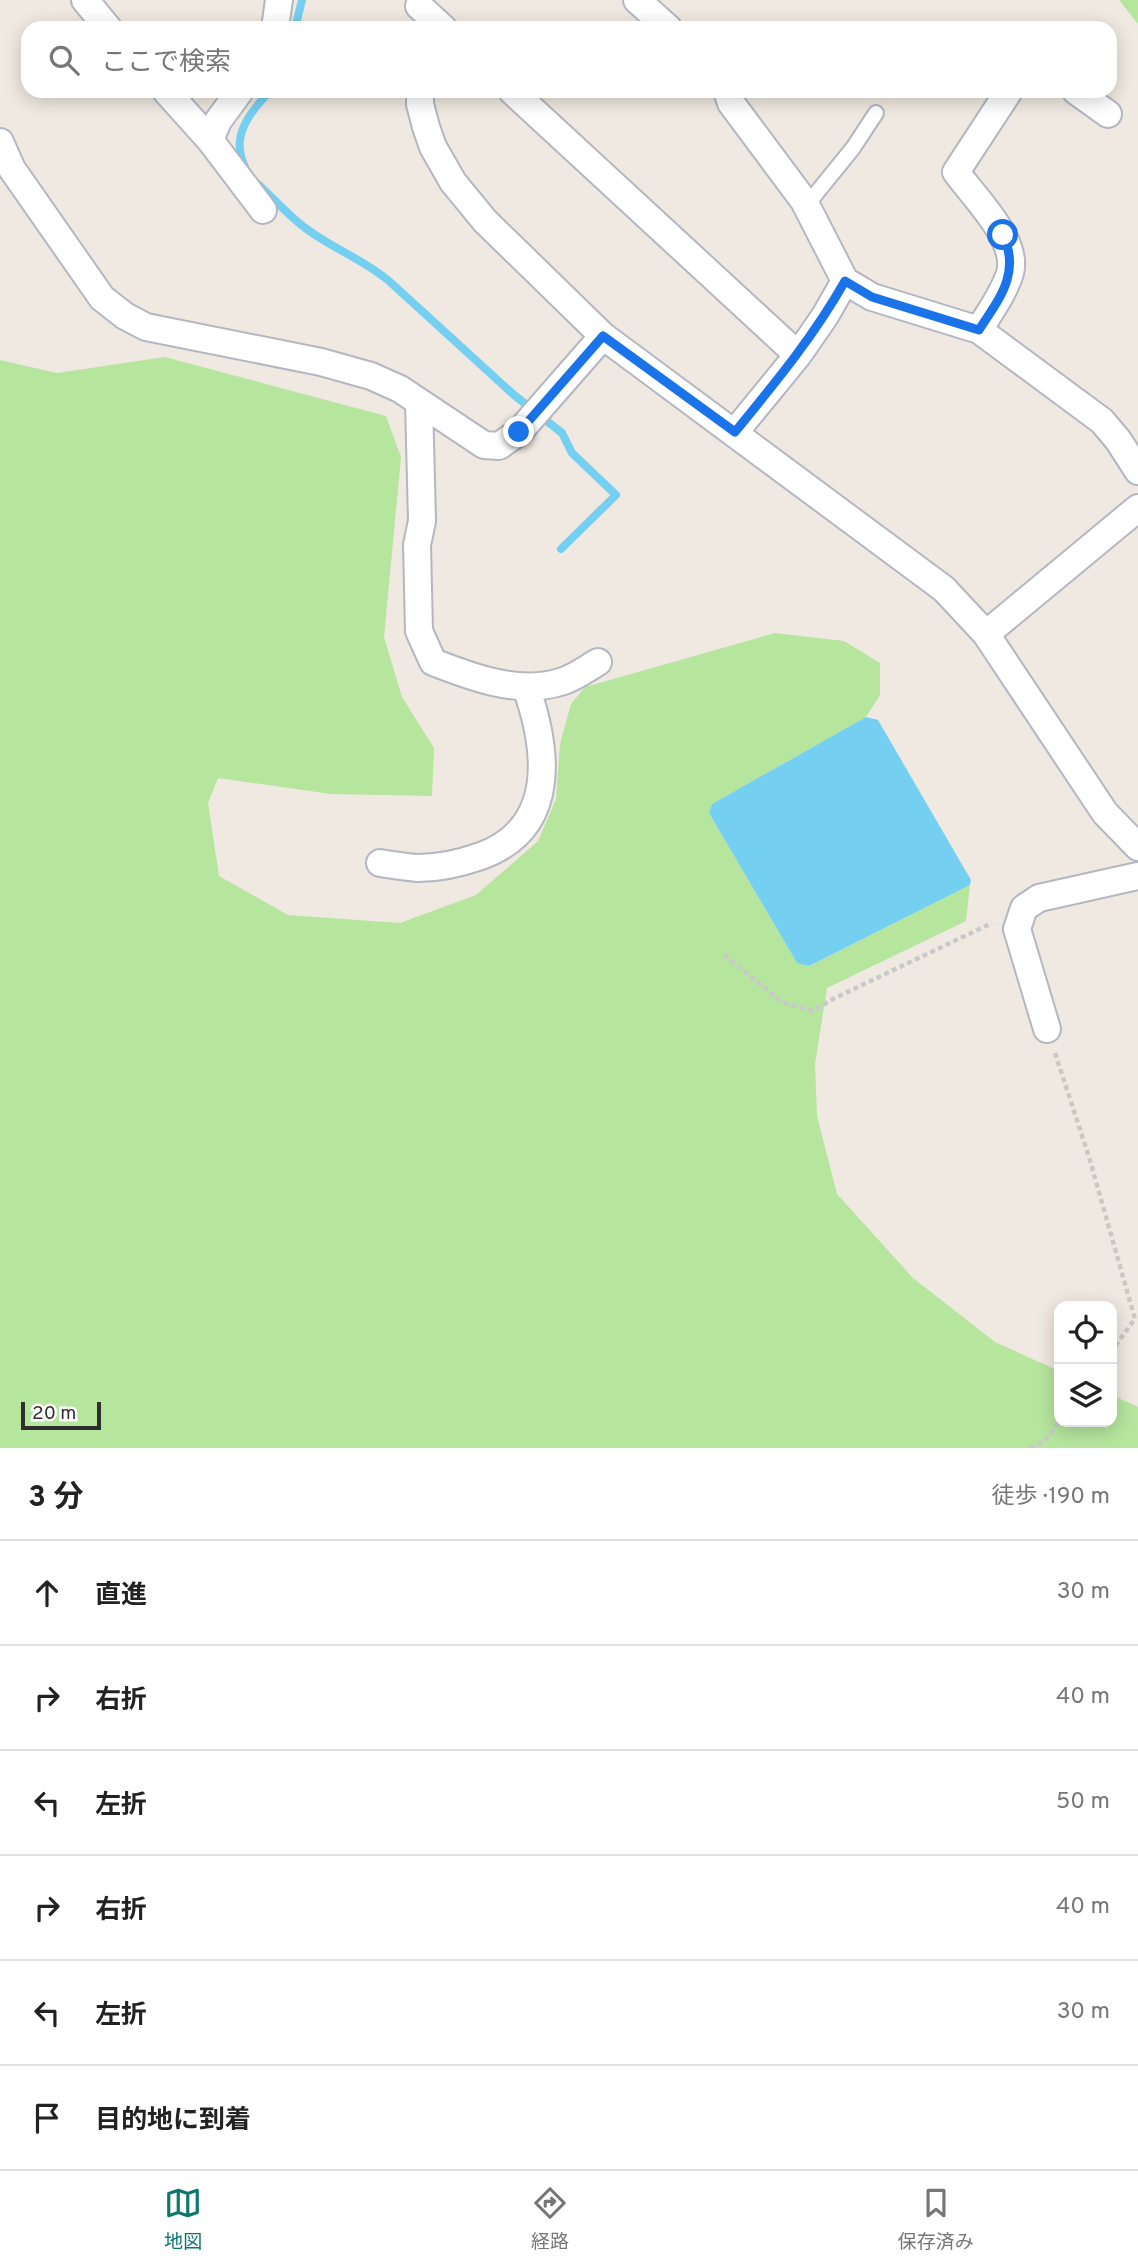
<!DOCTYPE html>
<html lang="ja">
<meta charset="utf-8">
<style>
:root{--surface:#fff;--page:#f6f6f6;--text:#222;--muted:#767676;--line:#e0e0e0;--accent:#0f766e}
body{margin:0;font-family:Overpass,"Noto Sans JP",sans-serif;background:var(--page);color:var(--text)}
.controls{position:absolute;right:21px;bottom:21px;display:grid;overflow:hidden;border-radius:14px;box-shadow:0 4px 18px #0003}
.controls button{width:63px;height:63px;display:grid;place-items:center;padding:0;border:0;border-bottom:2px solid var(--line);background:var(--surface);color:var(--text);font:35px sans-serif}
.scale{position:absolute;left:21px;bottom:18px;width:80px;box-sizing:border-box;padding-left:7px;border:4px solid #2e2e2e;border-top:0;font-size:19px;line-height:24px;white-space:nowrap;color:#2e2e2e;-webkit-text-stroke:5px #fff;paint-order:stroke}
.stop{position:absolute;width:21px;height:21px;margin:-16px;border:5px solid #1a73e8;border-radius:50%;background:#fff}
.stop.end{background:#1a73e8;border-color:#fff;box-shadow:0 2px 7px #0008}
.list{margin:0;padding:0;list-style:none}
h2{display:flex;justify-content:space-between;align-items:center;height:91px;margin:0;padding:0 28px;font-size:30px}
h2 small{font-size:23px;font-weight:400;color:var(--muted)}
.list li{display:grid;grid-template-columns:46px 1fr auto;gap:21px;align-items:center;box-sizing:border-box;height:105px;padding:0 28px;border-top:2px solid var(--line)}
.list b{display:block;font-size:26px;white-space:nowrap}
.list em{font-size:23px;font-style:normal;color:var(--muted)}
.icon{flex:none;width:38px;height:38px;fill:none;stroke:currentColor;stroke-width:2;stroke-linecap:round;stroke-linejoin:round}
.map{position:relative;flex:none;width:1138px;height:1448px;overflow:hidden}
.search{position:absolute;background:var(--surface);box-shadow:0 4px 18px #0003;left:21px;right:21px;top:21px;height:77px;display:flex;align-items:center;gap:18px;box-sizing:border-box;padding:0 24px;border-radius:21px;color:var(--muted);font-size:26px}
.sheet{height:721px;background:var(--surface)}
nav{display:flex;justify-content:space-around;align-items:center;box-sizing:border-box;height:98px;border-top:2px solid var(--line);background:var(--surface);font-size:19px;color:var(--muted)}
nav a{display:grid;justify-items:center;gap:4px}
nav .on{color:var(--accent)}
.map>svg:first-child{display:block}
</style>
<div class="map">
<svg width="1138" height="1448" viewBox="0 0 1138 1448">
<rect width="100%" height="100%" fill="#efe9e1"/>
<path fill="#b6e59e" d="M1119 0H1138V24Z
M165 357 386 416 401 457 384 637 402 697 434 748 432 796 331 794 218 778 208 803 219 876 288 915 400 923 476 895 538 841 556 799 560 744 571 704 585 687 775 633 844 641 880 663V695L866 717 712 804 709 813 797 963 809 966 970 885 966 921 827 988 815 1064 817 1116 837 1194 913 1278 995 1342 1059 1371V1422H1112V1395L1138 1407V1448H0V360L57 373Z"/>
<path fill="#75cff0" d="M866 717 878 720 971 880 970 885 809 966 797 963 709 813 712 804Z"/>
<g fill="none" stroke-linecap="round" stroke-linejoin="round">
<path stroke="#75cff0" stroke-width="8" d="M295 28 302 0
M245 167C230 137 249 113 270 91
M259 185C274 199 288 215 304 227 331 248 363 259 389 281L514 395 562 433 572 453 616 495 561 549"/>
<g stroke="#b4b7c1" stroke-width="18">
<path id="service" d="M806 206 853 148 876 113"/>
</g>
<g stroke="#b4b7c1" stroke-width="30">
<path id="minor" d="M85 0 108 28
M637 0 668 28
M419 6 443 28
M275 28 279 0
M166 91 210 140 263 210
M420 91V104L426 127 433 147 453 182 485 221 603 336 944 589 986 634 1105 813 1138 847
M512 91 798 355 735 432
M727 91 731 103 804 201 845 281 872 297 979 330 1102 421 1118 440 1138 471
M1076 91 1108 114
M210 140 218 121 240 91
M0 142 12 169 102 298 125 316 146 327 321 362 371 376 400 389 484 445 499 446 519 432 603 336
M979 330C989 313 1004 293 1010 273 1019 240 974 197 956 172L1009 91
M798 355 825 316 845 281
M419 402 422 521 417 545 419 631 433 662C471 677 519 695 560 682 573 679 586 669 598 662
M986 634 1138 508
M380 863C392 865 405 867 418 868 439 868 461 863 481 856 558 828 548 750 526 687
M1047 1029 1017 929 1024 908 1039 898 1138 876"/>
</g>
<path stroke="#c9c9c9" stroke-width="4.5" stroke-dasharray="5 3.5" stroke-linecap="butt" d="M724 955 782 1002 812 1011 835 998 992 923
M1055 1053 1089 1157 1135 1319 1112 1350
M1030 1448 1045 1441 1059 1421"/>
<use href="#service" stroke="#fff" stroke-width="14"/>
<use href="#minor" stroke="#fff" stroke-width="26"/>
</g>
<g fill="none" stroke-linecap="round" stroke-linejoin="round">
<path stroke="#1a73e8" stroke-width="9" d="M519 432 603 336 735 432C775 383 814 336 845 281L872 297 979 330C999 299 1021 273 1003 235"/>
</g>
</svg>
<div class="controls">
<button><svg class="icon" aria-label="locate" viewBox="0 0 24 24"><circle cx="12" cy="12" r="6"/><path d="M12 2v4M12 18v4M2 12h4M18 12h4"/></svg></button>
<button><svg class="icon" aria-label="layers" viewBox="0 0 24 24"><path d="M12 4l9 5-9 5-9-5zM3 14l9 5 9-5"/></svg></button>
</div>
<div class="scale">20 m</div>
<div class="stop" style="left:1003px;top:235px"></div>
<div class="stop end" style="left:519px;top:432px"></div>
<div class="search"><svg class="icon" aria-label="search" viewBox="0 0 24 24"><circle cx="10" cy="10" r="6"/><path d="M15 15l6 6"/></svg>ここで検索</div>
</div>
<section class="sheet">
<h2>3 分<small>徒歩 · 190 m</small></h2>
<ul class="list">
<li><svg class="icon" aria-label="ahead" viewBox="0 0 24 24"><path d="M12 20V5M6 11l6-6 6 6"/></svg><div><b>直進</b></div><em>30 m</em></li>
<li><svg class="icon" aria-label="right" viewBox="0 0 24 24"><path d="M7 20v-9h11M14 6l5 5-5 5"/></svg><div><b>右折</b></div><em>40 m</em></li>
<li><svg class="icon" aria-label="left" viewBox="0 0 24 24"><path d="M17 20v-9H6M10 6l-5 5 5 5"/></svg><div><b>左折</b></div><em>50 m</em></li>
<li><svg class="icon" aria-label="right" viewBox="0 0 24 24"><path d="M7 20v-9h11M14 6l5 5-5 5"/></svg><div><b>右折</b></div><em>40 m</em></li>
<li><svg class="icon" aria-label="left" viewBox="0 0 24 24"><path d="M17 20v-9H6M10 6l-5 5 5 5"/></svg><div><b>左折</b></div><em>30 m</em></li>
<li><svg class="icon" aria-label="arrive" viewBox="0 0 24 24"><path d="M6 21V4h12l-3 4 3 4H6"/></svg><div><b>目的地に到着</b></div></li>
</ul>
</section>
<nav>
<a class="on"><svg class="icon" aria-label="map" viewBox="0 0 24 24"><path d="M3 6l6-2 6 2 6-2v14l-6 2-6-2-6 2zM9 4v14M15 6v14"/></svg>地図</a>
<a><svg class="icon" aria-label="directions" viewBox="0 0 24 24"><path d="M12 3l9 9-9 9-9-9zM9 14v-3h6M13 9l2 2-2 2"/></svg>経路</a>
<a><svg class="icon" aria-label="saved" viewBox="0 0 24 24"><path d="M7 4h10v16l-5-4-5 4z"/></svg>保存済み</a>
</nav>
